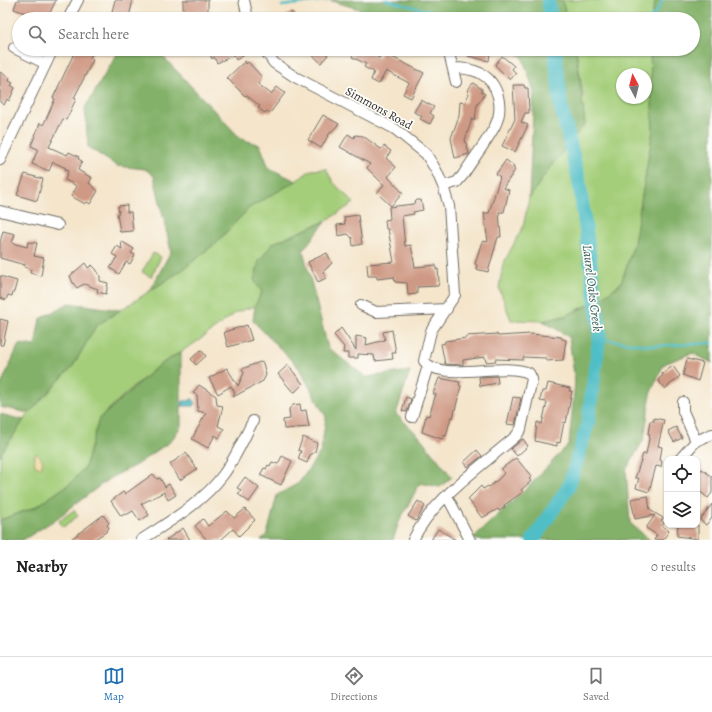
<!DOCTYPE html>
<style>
:root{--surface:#fff;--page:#f2f2f2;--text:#222;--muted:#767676;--line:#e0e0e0;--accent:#1f6fb2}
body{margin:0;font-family:Alegreya,serif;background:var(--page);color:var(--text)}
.controls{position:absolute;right:12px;bottom:12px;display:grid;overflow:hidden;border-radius:8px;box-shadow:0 1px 3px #0004}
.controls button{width:36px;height:36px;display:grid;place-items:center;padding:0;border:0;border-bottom:1px solid var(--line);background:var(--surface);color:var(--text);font:20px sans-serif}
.compass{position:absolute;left:616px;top:68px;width:36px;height:36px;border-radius:50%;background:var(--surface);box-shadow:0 1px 3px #0004;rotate:353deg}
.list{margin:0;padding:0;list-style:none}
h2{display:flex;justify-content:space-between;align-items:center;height:52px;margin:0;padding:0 16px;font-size:17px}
h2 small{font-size:13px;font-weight:400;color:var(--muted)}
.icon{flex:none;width:22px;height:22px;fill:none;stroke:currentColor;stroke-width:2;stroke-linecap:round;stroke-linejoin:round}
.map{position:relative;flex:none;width:712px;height:540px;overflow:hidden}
.search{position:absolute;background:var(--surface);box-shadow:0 1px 3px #0004;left:12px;right:12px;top:12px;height:44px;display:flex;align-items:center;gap:10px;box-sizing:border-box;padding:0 14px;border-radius:22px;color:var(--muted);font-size:15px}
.sheet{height:116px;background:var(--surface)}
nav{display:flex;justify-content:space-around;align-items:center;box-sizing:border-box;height:56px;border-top:1px solid var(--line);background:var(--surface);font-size:11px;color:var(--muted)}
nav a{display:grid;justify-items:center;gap:2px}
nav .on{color:var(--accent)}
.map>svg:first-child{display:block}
</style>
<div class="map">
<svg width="712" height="540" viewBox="0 0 712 540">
<rect width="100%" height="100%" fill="#fdfcf7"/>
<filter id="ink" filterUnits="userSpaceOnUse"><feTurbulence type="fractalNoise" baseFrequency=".025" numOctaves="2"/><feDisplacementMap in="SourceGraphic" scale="8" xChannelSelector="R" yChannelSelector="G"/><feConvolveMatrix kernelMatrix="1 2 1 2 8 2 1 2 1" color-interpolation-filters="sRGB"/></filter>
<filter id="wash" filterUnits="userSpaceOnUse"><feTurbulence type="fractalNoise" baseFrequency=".012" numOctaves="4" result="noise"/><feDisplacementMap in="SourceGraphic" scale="16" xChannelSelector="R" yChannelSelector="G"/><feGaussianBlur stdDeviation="0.9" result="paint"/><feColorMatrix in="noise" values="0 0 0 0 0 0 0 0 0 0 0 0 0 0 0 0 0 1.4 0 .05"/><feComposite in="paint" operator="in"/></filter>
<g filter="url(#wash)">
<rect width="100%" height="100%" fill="#f4e5cb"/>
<path fill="#a4ce79" stroke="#687c52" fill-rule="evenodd" d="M562 0H656L651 19H567Z
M576 49H650L653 130 634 244 621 283 599 300 565 316 543 321 511 320 499 288 503 264 523 227 529 198 551 166 583 97ZM622 74H646V98H622Z
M326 169 333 182 354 203 326 221 273 243 262 292 255 306 237 312 198 341 158 366 125 394 99 419 85 467 72 482 36 507 0 520V455L12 435 29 413 73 366 96 326 182 270 216 243 249 208 296 181 311 170Z
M153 253 161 257 151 277 142 272Z
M74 510 78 516 63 527 59 521Z"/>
<path fill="#83b169" stroke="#576e4a" d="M329 0H562L567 19H392Z
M656 0H712V363L692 353 664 364 651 392 644 439 626 470 630 523 650 540H476L474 537 527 488 569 444 575 382 569 337 543 321 565 316 599 300 621 283 634 244 653 130 650 49H693V19H651Z
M120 49H156L241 139 260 145 269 168 296 181 249 208 216 243 182 270 150 291 171 251 154 176 145 169 117 166 88 147 85 108Z
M508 49H576L585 124 551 166 529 198 534 91 522 56Z
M326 221 303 250 328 348 366 377 410 371 396 414 419 436 452 477 440 487 420 483 399 522 393 540H261L267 535 277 495 299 483 321 451 326 417 299 368 253 321 255 306 262 292 254 280 259 261 273 243Z
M69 303 120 310 96 326 73 366 29 413 0 407V387L19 344 35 346 40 319Z
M181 352V426L171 441 136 465 110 478 56 519 23 540H0V520L36 507 72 482 85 467 99 419 158 366Z
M0 414 24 420 0 455Z"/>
<path fill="#eeda9e" stroke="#8c8264" d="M35 454H38L43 461 41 468 35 466 34 457Z"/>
<path fill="#50bec6" stroke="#3e7478" d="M191 399H193L195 403 193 406H182L183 401H190Z"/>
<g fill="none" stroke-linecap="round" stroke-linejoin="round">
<path stroke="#50bec6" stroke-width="2.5" d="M386 0 461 19
M282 6 327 0
M649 19 655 14 663 0
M556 50 560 49
M599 339 654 346 712 343"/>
<path stroke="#50bec6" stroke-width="14" d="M548 0 551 19
M533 540 569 486 588 423 600 332 579 180 561 107 555 49"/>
</g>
<g id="blocks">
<path fill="#cf9a85" d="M17 0H56L47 19H26L28 14 14 9Z
M115 0H133L129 17 120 15 118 19H110Z
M183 0H208V11L206 14H202L199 11 183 12Z
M292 12 298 19H282Z
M76 49H94L90 58 93 60 74 98 76 99 66 120 63 119 49 147 67 155 69 152 79 157 78 159 82 161 78 170 92 178 89 183 98 191 90 204 87 202 85 204 71 196 77 186 65 180 68 171 65 170 66 168 53 162 49 171 32 164 38 149 31 146 40 123 43 125 47 117 55 99 53 98Z
M208 49H247L241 52 243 56 236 60 234 55 217 63 214 57 212 59Z
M306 49H327L325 53 328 55 321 63Z
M356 49H367L366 51 379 58 382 52 424 73 411 98 403 94 409 83 386 71 379 84 371 80 374 72 364 67 366 64 352 57Z
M469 49H485V52H490L489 61 468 56Z
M502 56 514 66 512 69 516 73 510 80 495 65Z
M245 61 246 64 248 62 262 77 260 78 261 80 258 84 271 94 277 87 285 93 270 113 267 111 265 113 258 108 260 106 246 95 245 96 227 78Z
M0 72 10 78 9 81 13 83 11 85 15 88 9 101 7 99 4 105 0 102Z
M473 83 482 89V92L485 94 477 105 475 119H472L465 140 469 154 455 158 451 138 459 116 460 102 465 103 469 93 467 91Z
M513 85H524L525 88H528L529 113H525L521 122 528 125 515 152 502 146 515 119Z
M421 100 434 107 430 113 434 116 430 124 420 119 422 116 414 112Z
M323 115 339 124 329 134 321 148 308 140Z
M348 134 354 138 355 135 363 136 381 149 384 146 391 151 386 158 396 167 388 177 403 193 391 206 377 193 384 185 367 168 370 164 340 147Z
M506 160 514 166 513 168 515 170 503 188 509 190 504 212H499L501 237H498L488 272 476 269 477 265 475 264 481 244 483 241 488 242 484 213H489L500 177 496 174Z
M25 174 43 179 37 201 17 195Z
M417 200H421L423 210 413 212 414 214 402 216 405 246 411 245 415 267 436 265V270L438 269 439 282 438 286 417 287V294L408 295 407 283 395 282 394 277 377 279V276H368L367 264 394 262 388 229H386L385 220 390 219 389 207 413 204Z
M127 205V212H131L133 231 120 232 117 214 119 213 118 206Z
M358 215 362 244 353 246 352 238 348 234 338 236 337 225 345 224 344 217Z
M3 231 15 234 12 243 27 247 28 242 37 243 34 256 44 258 41 276 30 273 31 269 24 267 25 265 0 258V242Z
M121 241 134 249 131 253 135 255 130 264 126 262 119 274 110 268 117 257 112 254 117 246 122 249Z
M327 253 332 263 323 272 326 278 318 282 308 262Z
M85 263 88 268 92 265 96 269 100 276V281L108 283 106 294 97 292 98 289 84 284 77 288 73 283 70 276Z
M0 276 17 281 14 292H13L12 296 8 295 6 300 0 298Z
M0 319 8 321 3 345H0Z
M247 325 252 340 228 347 224 332Z
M341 328 356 350V336L367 338 366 345 385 340 383 332 392 330 396 353H392L393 359 375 361 374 355 358 354V358H348V353H343L344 347 334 335Z
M497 334 498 336 531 334 561 337 562 339 566 340 563 360 546 361V358L523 357V360L495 359 496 361 486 362 485 357 463 360V365L445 364 441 344 445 343V341L466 338V336Z
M201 350 206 356 196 365 191 359Z
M687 359 703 363 698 381 683 375Z
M260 362 263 363 266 375 263 381 233 397 235 393 231 386 218 394 209 378 227 368 238 386 244 373 242 369Z
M288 365 303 384 295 392 292 391 278 374Z
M673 366 680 376 665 389 658 380 663 375 662 374Z
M497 376 498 383 480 386 479 377Z
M439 378 460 382 459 385 461 386 453 418 451 417 446 436H443L442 439 422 432 426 415 429 416 436 394H433Z
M548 383 570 388 569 391H572L566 423 564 422 560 443 557 442V446L535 441 537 422 542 424 547 402 540 401 542 391H546Z
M199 385 216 396 217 405 223 406 218 426 224 429 219 438 215 435 208 448 192 439 206 413 198 411 197 395 193 393Z
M406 397 411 399 407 412 402 411Z
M513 397 521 398 515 425 507 424Z
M300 404 301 411 306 410 309 427 284 429 283 420 290 419 289 409 293 405Z
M654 418 664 420 658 446 662 447 660 460 662 461 661 467 656 466 649 492 636 488 639 478H635L643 454H646L650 434H648L650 421H654Z
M676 427 682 438 674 442 668 431Z
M303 437 317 443 315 452 310 455 307 463 298 459 301 451 298 450Z
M523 439 528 446 517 456 511 449Z
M477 450 482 456 468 467 464 462Z
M186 453 197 469 180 480 170 464Z
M282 456 292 461 281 485 260 475 264 468 266 469 268 465 270 466 272 462 278 464Z
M516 458 532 477 529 479 531 481 521 490 523 492 504 505 505 507 499 511 498 509 482 518 468 499 481 486 483 489 488 486 489 487 501 477 504 473 501 469Z
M702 469 712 477V493L708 498 697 489V484L701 479 697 475Z
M153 474 157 479 160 478 165 487 169 484 176 495 168 500 164 492 141 504 149 515 140 521 133 511 126 515 125 514 121 516 111 501 123 492 125 494Z
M245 477 259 488 249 502 238 494 241 490 237 488Z
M648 496 650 510 663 518 661 521 664 523 662 526 669 531 663 540H654L657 535 646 528 655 515 635 519 631 499Z
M418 501 425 506 416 521 408 516Z
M712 504V518L706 525 700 520Z
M245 509 255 520 239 536 233 529 221 540H207L195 526 203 519 208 526 227 511 234 518Z
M103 515 109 523 107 525 109 528 106 532 93 540H70Z
M678 525H698V539L677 536Z
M183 528 190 540H166Z
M438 529 456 540H431Z"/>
</g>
</g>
<g filter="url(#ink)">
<use href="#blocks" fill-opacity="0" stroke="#716c63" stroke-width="1"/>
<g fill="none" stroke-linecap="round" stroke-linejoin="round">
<g stroke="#716c63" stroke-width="12">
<path id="minor" d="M244 0 248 19
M68 19 78 0
M14 48 46 64
M264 49 274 63 295 77 395 129 426 154 436 170 443 186 449 206 455 295 431 331 424 361C441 383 502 361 529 373L532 379 521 429 516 436C481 467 433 498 413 540
M449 53 456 82
M0 160 53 49
M443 186 457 182 463 175C473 159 486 143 495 126 504 108 499 83 480 73 471 69 462 68 453 68
M0 211 58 225
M361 305 376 312 447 309
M683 402V411L696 441
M412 417 428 366
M680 459 696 441 712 434
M447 496 470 540
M141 540C170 521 202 503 223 475 235 459 244 438 253 421"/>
</g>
<use href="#minor" stroke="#fff" stroke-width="10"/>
</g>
</g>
<g text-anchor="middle" stroke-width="3.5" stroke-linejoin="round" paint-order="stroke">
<g font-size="12" fill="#2b2b2b" stroke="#fdfcf7">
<text transform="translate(379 108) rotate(29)" y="4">Simmons Road</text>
</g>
<g font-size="13" font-style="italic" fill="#385e61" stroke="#fdfcf7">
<text transform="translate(593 288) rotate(83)" y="5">Laurel Oaks Creek</text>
</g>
</g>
</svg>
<div class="controls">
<button><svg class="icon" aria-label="locate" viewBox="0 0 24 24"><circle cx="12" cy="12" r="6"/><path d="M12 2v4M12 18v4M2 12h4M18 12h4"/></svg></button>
<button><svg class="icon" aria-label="layers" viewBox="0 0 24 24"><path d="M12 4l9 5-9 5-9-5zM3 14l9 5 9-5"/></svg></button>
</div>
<svg class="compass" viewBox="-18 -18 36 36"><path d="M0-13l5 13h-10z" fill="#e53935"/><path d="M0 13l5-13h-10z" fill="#767676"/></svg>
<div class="search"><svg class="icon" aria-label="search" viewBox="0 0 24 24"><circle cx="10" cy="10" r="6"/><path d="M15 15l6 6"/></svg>Search here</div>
</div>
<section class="sheet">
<h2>Nearby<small>0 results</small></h2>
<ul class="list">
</ul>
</section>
<nav>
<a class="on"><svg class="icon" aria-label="map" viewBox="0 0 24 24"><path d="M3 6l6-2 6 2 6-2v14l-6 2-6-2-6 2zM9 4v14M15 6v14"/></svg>Map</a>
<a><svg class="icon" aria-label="directions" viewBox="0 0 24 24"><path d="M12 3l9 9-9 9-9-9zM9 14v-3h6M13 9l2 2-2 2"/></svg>Directions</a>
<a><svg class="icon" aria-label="saved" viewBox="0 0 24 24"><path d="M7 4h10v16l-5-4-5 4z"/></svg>Saved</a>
</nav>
